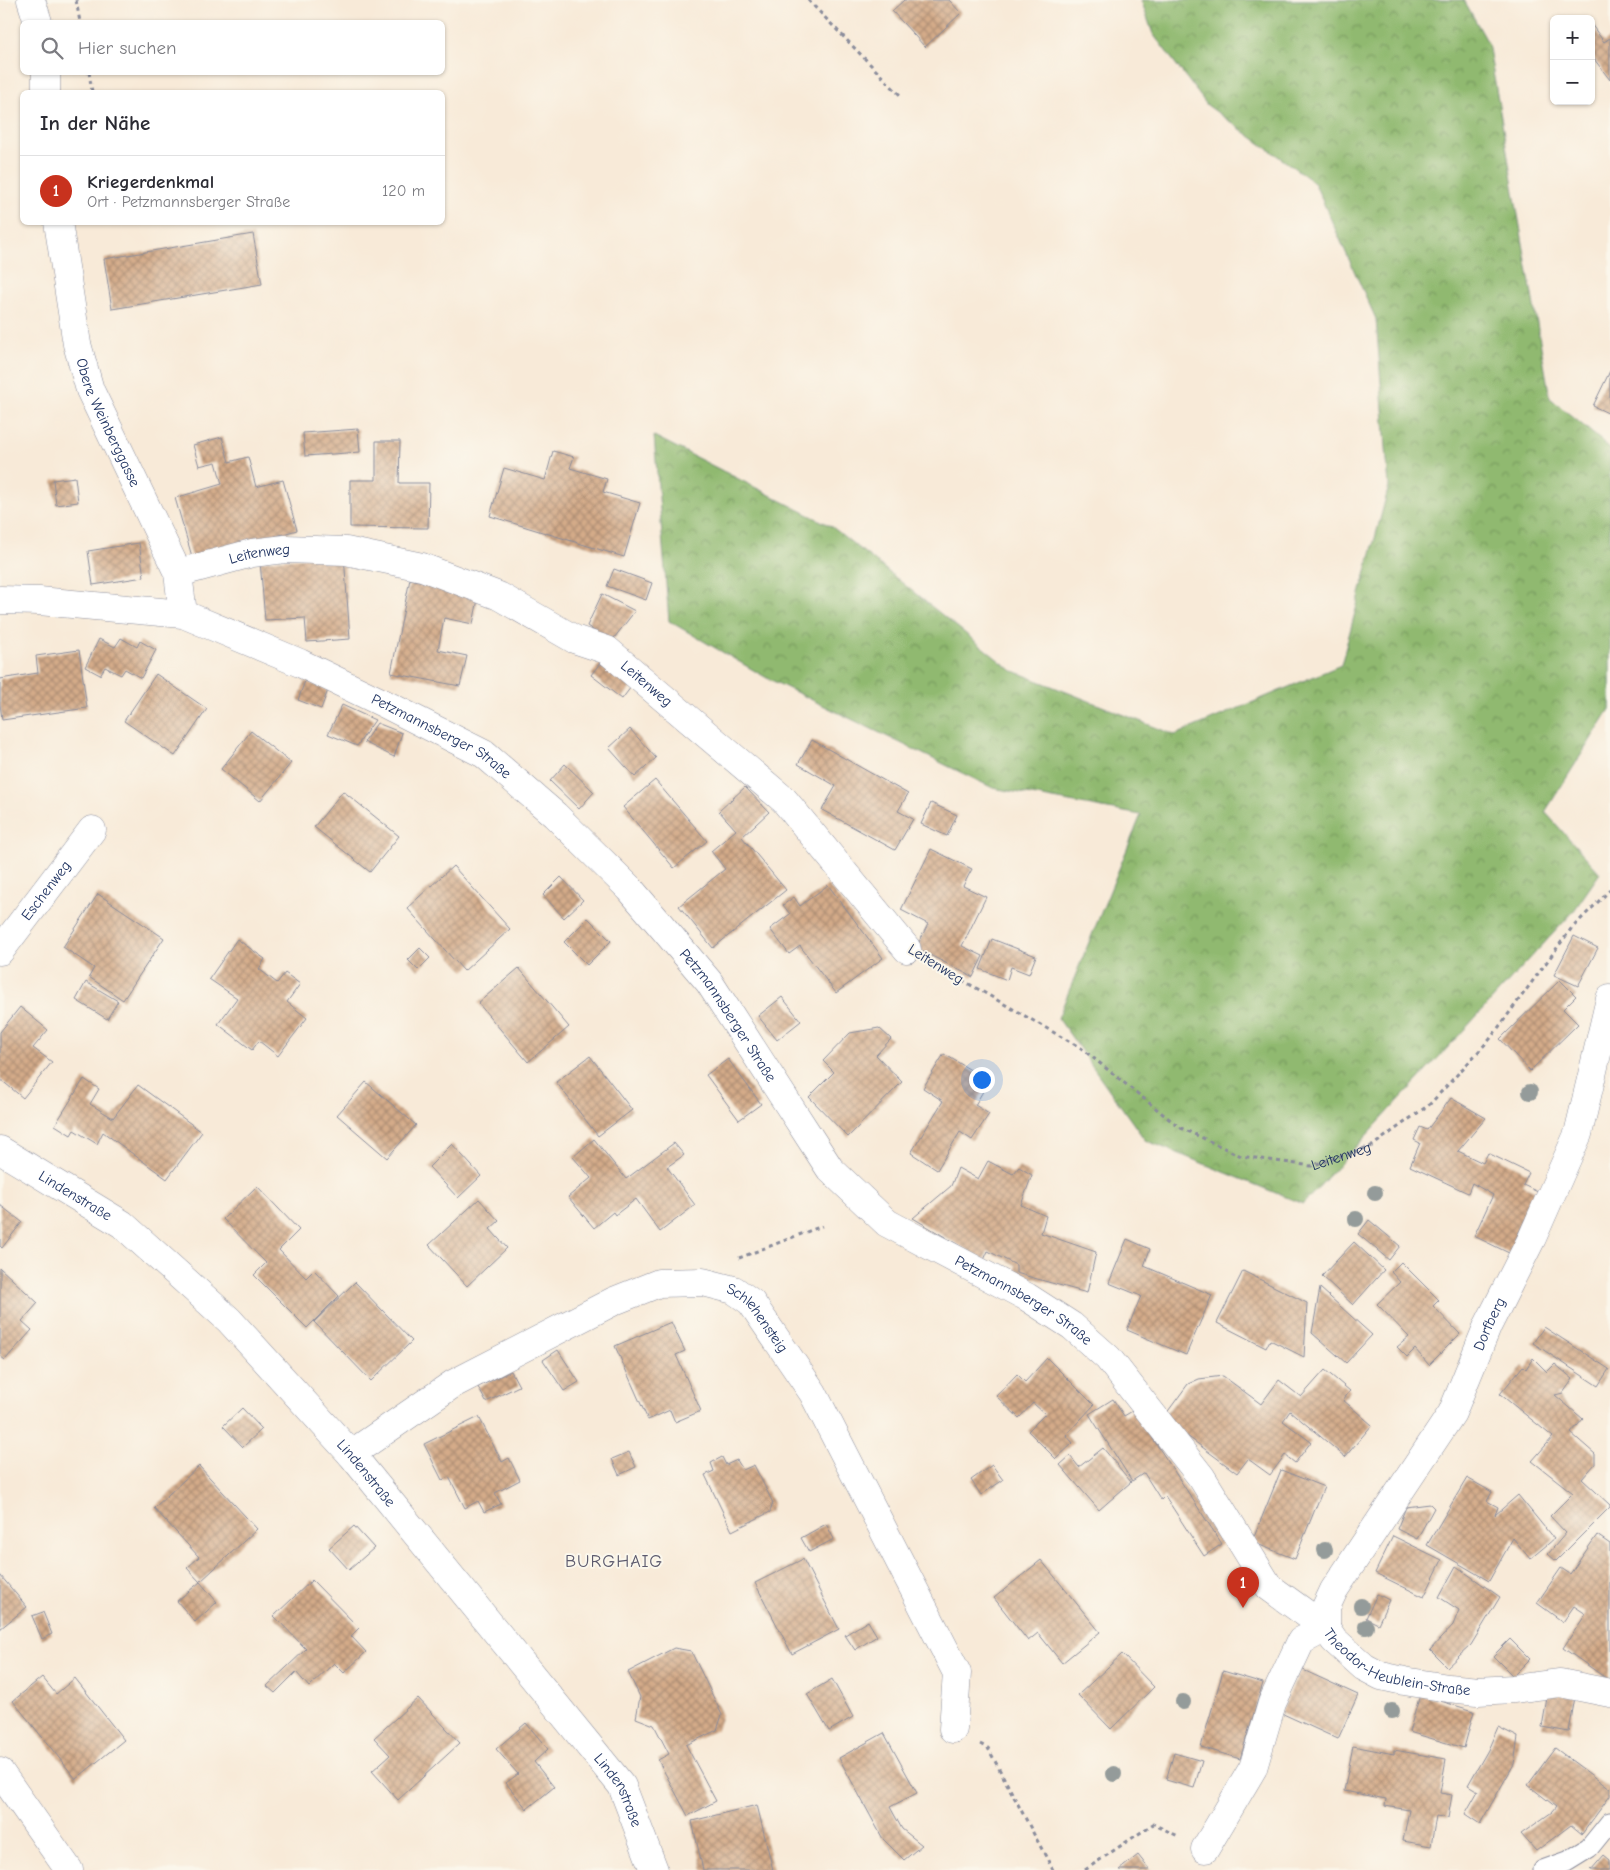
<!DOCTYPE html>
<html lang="de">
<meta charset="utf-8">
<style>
:root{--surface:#fff;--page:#f2f2f3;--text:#2b2b33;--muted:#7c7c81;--line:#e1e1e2;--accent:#c8321e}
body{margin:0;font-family:"Comic Neue",sans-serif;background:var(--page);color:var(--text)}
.controls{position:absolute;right:15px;top:15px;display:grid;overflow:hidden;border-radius:8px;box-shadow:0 1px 4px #0004}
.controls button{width:45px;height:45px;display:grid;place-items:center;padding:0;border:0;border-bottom:1px solid var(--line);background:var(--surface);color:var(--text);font:25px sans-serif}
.you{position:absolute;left:981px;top:1079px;width:18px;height:18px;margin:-12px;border:4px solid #fff;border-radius:50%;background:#1a73e8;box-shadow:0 0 0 8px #1a73e833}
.badge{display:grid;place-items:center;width:32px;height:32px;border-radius:50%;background:var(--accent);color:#fff;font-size:16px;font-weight:700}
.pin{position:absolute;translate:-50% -41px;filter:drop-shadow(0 1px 2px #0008)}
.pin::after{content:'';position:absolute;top:26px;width:18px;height:15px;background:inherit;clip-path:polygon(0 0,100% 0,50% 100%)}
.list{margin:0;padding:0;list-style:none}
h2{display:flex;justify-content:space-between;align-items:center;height:65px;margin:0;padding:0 20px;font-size:21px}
h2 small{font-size:16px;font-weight:400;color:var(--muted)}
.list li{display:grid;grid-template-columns:32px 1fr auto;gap:15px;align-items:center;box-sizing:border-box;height:70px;padding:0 20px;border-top:1px solid var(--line)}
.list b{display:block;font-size:19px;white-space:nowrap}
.list p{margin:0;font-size:16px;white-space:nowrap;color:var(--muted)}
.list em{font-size:16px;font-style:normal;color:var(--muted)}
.icon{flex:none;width:28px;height:28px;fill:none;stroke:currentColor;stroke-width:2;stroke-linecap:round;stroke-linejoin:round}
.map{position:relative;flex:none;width:1610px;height:1870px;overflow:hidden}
.search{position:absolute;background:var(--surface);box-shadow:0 1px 4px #0004;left:20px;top:20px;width:425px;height:55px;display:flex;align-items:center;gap:12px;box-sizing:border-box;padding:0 18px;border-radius:8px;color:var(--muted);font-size:19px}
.panel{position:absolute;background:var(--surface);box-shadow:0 1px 4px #0004;left:20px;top:90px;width:425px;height:135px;border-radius:8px}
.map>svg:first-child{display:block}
</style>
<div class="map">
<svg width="1610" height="1870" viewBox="0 0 1610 1870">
<defs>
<pattern id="forest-crowns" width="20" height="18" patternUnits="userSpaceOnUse" patternTransform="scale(1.25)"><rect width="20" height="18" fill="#90b96f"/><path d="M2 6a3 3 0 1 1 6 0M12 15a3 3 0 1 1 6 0" fill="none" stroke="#75975e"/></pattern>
<pattern id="building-cross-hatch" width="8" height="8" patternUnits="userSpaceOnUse" patternTransform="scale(1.25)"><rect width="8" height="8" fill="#d4ab89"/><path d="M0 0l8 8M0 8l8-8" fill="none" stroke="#ab8c73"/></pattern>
</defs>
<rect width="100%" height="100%" fill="#fbf7ec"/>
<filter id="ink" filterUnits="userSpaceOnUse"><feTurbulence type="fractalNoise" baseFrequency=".02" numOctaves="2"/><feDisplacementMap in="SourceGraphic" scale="10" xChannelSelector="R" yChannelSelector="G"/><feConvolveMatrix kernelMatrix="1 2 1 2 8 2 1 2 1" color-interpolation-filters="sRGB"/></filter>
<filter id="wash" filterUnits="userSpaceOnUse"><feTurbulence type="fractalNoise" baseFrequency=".0096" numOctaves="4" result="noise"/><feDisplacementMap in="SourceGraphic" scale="20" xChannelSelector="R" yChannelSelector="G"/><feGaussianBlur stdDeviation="1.12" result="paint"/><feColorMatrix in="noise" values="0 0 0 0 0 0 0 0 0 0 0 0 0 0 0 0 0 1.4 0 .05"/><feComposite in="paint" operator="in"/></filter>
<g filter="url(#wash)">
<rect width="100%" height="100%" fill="#f8ead8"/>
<path fill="url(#forest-crowns)" stroke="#567466" d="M1141 0H1464L1488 43 1550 398 1610 448V709L1545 812 1600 873 1573 912 1303 1204 1145 1140 1058 1018 1141 815 993 788 767 678 669 621 654 436 831 526 1011 670 1175 735 1341 665 1389 486 1376 319 1314 182 1207 105 1153 34Z"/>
<g id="blocks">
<path fill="url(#building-cross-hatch)" d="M904 0H949L961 13 925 47 892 11Z
M1591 24 1604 42 1610 38V80L1591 55Z
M253 234 262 284 112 309 104 259Z
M1610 371V414L1593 406Z
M358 429 360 452 305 456 303 433Z
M222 437 229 462 248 457 256 487 283 480 297 530 193 560 175 498 222 484 216 462 199 466 193 445Z
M376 441H400L399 483H429L428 528 350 527V480H376Z
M553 451 574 457 570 468 607 479 603 492 640 503 624 557 490 516 504 468 545 480Z
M75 477 78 502 56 505 53 480Z
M139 543 144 577 93 585 88 551Z
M344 555 350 639 307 642 305 618 265 620 260 561Z
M614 569 652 583 646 600 607 586Z
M410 579 479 594 473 624 444 618 438 650 467 656 460 686 391 673Z
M602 594 635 611 611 642 587 626Z
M121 638 137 647 140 641 156 650 141 678 125 669 121 675 105 667 100 675 85 667 99 639 115 647Z
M79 650 87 708 2 720 0 704V679L38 673 36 656Z
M600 663 631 687 622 699 591 675Z
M156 674 207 709 175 756 124 721Z
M305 681 328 690 321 709 298 700Z
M342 705 375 720 357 746 328 734Z
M377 723 402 733 394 757 364 742Z
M630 729 656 758 635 777 609 748Z
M251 731 291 763 260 801 221 769Z
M812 740 908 794 898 811 913 819 895 850 822 810 836 786 798 764Z
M565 764 594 792 579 809 550 781Z
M655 780 707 841 674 868 623 807Z
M745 787 769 812 742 837 786 890 713 948 679 906 725 869 711 851 736 830 719 811Z
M343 791 399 836 370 872 314 827Z
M931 803 957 815 947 836 921 824Z
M931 849 972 869 963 886 986 897 962 946 983 956 973 977 916 948 928 924 901 910Z
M453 866 510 929 464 971 407 908Z
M561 877 583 900 564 918 543 895Z
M828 885 883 958 836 993 800 946 789 954 770 929 790 914 783 905 794 897 800 906Z
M98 894 164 938 123 1000 89 977 94 968 63 947Z
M588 918 611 941 587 965 564 942Z
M1574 936 1598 948 1578 986 1554 975Z
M237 939 265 959 259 969 277 983 285 973 300 984 287 1002 307 1018 278 1056 259 1041 252 1050 218 1024 237 998 209 979Z
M992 939 1036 956 1029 974 1011 967 1007 980 980 969Z
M420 948 430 958 418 970 408 960Z
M519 968 569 1027 528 1062 478 1003Z
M1560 980 1576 996 1563 1009 1578 1024 1530 1071 1500 1039Z
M86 982 118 1001 107 1019 76 1000Z
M782 997 801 1021 777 1040 758 1016Z
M20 1007 48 1030 33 1048 52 1062 23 1098 0 1079V1032Z
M879 1028 891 1039 876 1055 902 1082 848 1137 809 1097 834 1072 823 1061 850 1033Z
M944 1054 989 1081 975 1105 989 1114 972 1140 960 1132 937 1170 911 1153 943 1101 923 1088Z
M590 1056 632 1110 598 1136 556 1082Z
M728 1059 761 1104 739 1120 706 1075Z
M84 1079 99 1089 90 1104 113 1118 138 1085 202 1132 167 1179 103 1132 97 1144 74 1130 71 1135 55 1125Z
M366 1082 416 1125 387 1158 337 1115Z
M1451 1098 1486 1118 1458 1151 1483 1163 1488 1153 1529 1173 1523 1185 1538 1192 1509 1253 1474 1236 1493 1195 1472 1183 1468 1193 1410 1166 1420 1143 1414 1140 1420 1127 1427 1130Z
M594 1139 626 1179 674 1143 684 1155 667 1167 695 1205 660 1232 636 1199 615 1215 613 1212 594 1228 568 1197 591 1178 573 1157Z
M452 1144 481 1176 458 1198 429 1167Z
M988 1161 1013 1174 1019 1167 1032 1175 1021 1205 1046 1216 1041 1233 1096 1252 1087 1293 1016 1273V1265L988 1251 984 1260 913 1218 951 1186 958 1168 978 1179Z
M257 1186 299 1230 279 1250 306 1278 314 1270 339 1296 307 1328 254 1275 266 1263 223 1219Z
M479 1199 499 1221 490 1229 507 1248 467 1286 429 1245Z
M0 1205 22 1222 2 1248 0 1246Z
M1369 1220 1400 1246 1389 1260 1358 1234Z
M1127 1239 1150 1249 1144 1266 1212 1295 1186 1355 1127 1330 1141 1296 1109 1283Z
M1354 1242 1384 1270 1353 1305 1322 1276Z
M1401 1262 1439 1300 1433 1306 1460 1334 1429 1365 1415 1349 1407 1357 1397 1347 1409 1337 1377 1304 1400 1282 1391 1272Z
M0 1268 38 1303 22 1321 32 1330 5 1360 0 1356Z
M1243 1271 1307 1303 1304 1357 1270 1340 1266 1348 1217 1323Z
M355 1282 412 1341 371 1381 314 1322Z
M1320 1288 1372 1335 1346 1363 1312 1333Z
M671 1322 685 1351 676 1355 701 1411 675 1422 670 1410 648 1420 615 1346Z
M1544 1327 1609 1369 1598 1386 1533 1343Z
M558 1350 579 1382 564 1391 543 1360Z
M1047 1358 1094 1405 1066 1435 1073 1443 1056 1459 1028 1431 1045 1414 1033 1403 1019 1418 996 1396 1017 1374 1025 1382Z
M1533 1358 1547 1372 1555 1364 1573 1379 1563 1393 1555 1395 1583 1419 1571 1433 1595 1454V1464L1582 1479 1610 1505V1507L1556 1561 1548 1554 1566 1533 1550 1516 1573 1493 1532 1461 1553 1437 1500 1394 1523 1366 1526 1369Z
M1325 1370 1350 1391 1343 1400 1372 1425 1345 1457 1290 1411 1283 1421 1311 1442 1295 1463 1285 1455 1270 1475 1248 1459 1237 1473 1163 1418 1188 1384 1199 1379 1223 1376 1261 1404 1279 1380 1301 1397Z
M511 1371 519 1386 486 1402 478 1387Z
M1113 1399 1124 1416 1134 1410 1222 1544 1204 1556 1165 1496 1161 1500 1144 1473 1132 1481 1089 1414Z
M242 1408 262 1429 243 1447 223 1426Z
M479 1417 502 1462 509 1458 520 1480 495 1493 501 1504 484 1512 478 1501 465 1508 449 1477 442 1480 424 1444Z
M1103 1448 1131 1482 1099 1510 1060 1465 1070 1456 1079 1467Z
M629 1452 636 1467 619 1475 612 1459Z
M722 1457 726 1465 737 1460 743 1470 754 1465 773 1503 770 1512 732 1531 705 1475 714 1471 711 1463Z
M992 1465 1003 1480 981 1495 971 1480Z
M199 1466 257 1529 200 1582 187 1568 199 1557 154 1508Z
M1281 1470 1324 1487 1295 1559 1252 1542Z
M1467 1478 1492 1492 1487 1501 1498 1507 1495 1515 1518 1495 1554 1539 1530 1559 1513 1538 1489 1581 1427 1545Z
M1430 1504 1434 1508 1417 1539 1397 1529 1406 1507Z
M826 1524 834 1539 809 1552 801 1538Z
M354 1526 374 1548 349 1570 329 1548Z
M1597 1535 1610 1544V1681L1563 1648 1586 1614 1574 1606 1563 1622 1537 1603 1561 1568 1570 1574Z
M1393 1536 1442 1560 1424 1597 1375 1573Z
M803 1559 839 1629 792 1654 755 1583Z
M1041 1560 1100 1632 1062 1663 1038 1633 1028 1641 994 1598Z
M1456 1566 1500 1597 1471 1645 1447 1667 1430 1650 1453 1625 1459 1610 1439 1597Z
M0 1575 27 1607 0 1629Z
M312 1580 359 1628 351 1636 366 1652 344 1673 334 1663 309 1687 296 1672 275 1693 267 1686 306 1649 274 1616Z
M200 1582 217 1602 195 1622 177 1601Z
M1377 1594 1389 1600 1378 1624 1366 1618Z
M43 1612 52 1634 42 1639 32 1616Z
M868 1621 877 1636 855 1650 845 1635Z
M1510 1639 1530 1659 1513 1676 1493 1656Z
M674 1648 691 1651 722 1715 717 1730 686 1745 716 1801 688 1816 658 1760 669 1754 654 1725 636 1718 640 1697 628 1672Z
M1122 1654 1154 1687 1111 1729 1078 1695Z
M1301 1669 1358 1695 1338 1739 1281 1713Z
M1223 1671 1263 1683 1240 1759 1201 1747Z
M42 1677 56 1694 75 1678 124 1740 76 1779 13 1701Z
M832 1679 853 1717 829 1731 807 1694Z
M1548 1692 1575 1697 1569 1732 1542 1727Z
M1420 1695 1474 1711 1464 1748 1409 1732Z
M418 1698 460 1743 398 1800 372 1771 390 1755 374 1738Z
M526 1723 548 1749 534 1762 554 1787 527 1809 506 1783 518 1774 496 1749Z
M1498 1727 1518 1737 1514 1764 1480 1824 1465 1814 1478 1791 1468 1785 1488 1750Z
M884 1733 917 1793 890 1807 902 1829 922 1845 904 1860 883 1839 839 1758Z
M1353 1746 1394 1754V1750L1446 1759 1440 1793 1452 1795 1448 1818 1436 1816 1431 1846 1403 1841 1409 1810 1385 1806 1386 1799 1344 1791Z
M1555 1748 1610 1789V1796L1582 1834 1571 1825 1536 1851 1521 1834 1552 1812 1556 1807 1528 1785Z
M1174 1753 1202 1761 1194 1788 1166 1780Z
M757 1805 773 1870H703L692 1821Z
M1138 1855 1150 1870H1119Z
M1604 1855 1610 1860V1870H1591Z"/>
</g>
</g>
<g filter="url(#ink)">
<use href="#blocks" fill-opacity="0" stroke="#8a8c9b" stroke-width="1"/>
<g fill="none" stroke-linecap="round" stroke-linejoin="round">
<g stroke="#8a8c9b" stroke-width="21">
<path id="lane" d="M1543 1870 1568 1861 1589 1848 1610 1822"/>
</g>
<g stroke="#8a8c9b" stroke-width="29">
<g id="street">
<path d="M31 0 38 22"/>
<path d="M46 72V92"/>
<path id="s2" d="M58 222 77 344 90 390 178 573 183 614"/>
<path id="s3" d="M178 573 252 553 285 549 346 551 422 567 499 596 574 639 607 650 784 800 907 949"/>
<path id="s4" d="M0 600 39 601 183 614 300 663 385 704 484 754 555 815 630 889 709 982 830 1169 887 1223 1027 1297 1072 1326 1108 1358 1202 1478 1269 1587 1326 1628 1334 1640 1364 1667 1381 1676 1404 1681 1448 1688 1478 1691 1513 1689 1560 1683 1610 1693"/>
<path id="s5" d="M0 951 92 830"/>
<path id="s6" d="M0 1150 122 1224 229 1320 351 1454 622 1786 654 1870"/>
<path id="s7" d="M351 1454 453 1384 614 1301 659 1283 703 1282 734 1290 751 1302 813 1393 957 1673 953 1729"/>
<path id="s8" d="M1326 1628V1607L1334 1590 1452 1413 1488 1325 1532 1238 1578 1134 1610 999"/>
<path d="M0 1772 69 1870"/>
<path d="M1205 1849 1253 1768 1272 1703 1301 1641 1326 1628"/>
</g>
</g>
<g stroke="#8a8c9b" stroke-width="3" stroke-dasharray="4 4" stroke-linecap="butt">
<path d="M76 0 80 22"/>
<path d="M808 0 901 96"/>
<path d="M89 72 92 92"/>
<path id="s1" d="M934 964 1081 1048 1179 1127 1241 1156 1311 1166 1372 1146 1430 1104 1490 1039 1571 929 1610 890"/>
<path d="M739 1258 822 1226"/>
<path d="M980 1744 988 1748 1053 1870"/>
<path d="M1085 1870 1153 1824 1178 1836"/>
</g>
<use href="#lane" stroke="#fff" stroke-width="19"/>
<use href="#street" stroke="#fff" stroke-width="28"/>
</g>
<g fill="#949b9a">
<circle cx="1530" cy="1092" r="8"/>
<circle cx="1375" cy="1193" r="8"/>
<circle cx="1356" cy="1219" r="8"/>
<circle cx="1325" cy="1550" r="8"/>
<circle cx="1361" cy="1606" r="8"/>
<circle cx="1366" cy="1627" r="8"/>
<circle cx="1183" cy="1702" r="8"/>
<circle cx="1392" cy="1711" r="8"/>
<circle cx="1114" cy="1774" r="8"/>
</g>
</g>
<g text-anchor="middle" stroke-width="4" stroke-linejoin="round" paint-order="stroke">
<g font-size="15" fill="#1b2f5e" stroke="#fbf7ec">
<text dy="5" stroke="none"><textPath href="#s2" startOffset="208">Obere Weinberggasse</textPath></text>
<text dy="5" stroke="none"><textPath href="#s3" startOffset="84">Leitenweg</textPath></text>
<text dy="5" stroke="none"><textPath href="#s3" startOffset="504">Leitenweg</textPath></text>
<text dy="5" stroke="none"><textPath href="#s4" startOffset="470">Petzmannsberger Straße</textPath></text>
<text dy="5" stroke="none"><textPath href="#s5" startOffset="76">Eschenweg</textPath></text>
<text transform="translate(936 964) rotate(32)" y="5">Leitenweg</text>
<text dy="5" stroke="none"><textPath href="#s4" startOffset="875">Petzmannsberger Straße</textPath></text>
<text dy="5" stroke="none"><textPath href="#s1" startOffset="466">Leitenweg</textPath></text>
<text dy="5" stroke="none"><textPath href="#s6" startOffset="88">Lindenstraße</textPath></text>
<text dy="5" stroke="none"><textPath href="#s4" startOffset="1295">Petzmannsberger Straße</textPath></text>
<text dy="5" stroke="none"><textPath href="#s7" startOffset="466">Schlehensteig</textPath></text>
<text dy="5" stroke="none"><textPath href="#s8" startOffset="349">Dorfberg</textPath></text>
<text dy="5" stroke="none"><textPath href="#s6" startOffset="492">Lindenstraße</textPath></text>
<text dy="5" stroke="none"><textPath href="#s4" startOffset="1832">Theodor-Heublein-Straße</textPath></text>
<text dy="5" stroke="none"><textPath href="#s6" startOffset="898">Lindenstraße</textPath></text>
</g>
<g font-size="18" letter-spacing="1" fill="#5c5a6d" stroke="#fbf7ec">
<text x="614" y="1567">BURGHAIG</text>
</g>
</g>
</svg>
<div class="controls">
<button>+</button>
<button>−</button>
</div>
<div class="you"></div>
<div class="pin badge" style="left:1243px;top:1608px">1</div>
<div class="search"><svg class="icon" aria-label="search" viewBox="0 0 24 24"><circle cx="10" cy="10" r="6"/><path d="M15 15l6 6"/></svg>Hier suchen</div>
<section class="panel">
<h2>In der Nähe<small></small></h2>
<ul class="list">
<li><span class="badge">1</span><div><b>Kriegerdenkmal</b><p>Ort · Petzmannsberger Straße</p></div><em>120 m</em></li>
</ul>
</section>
</div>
